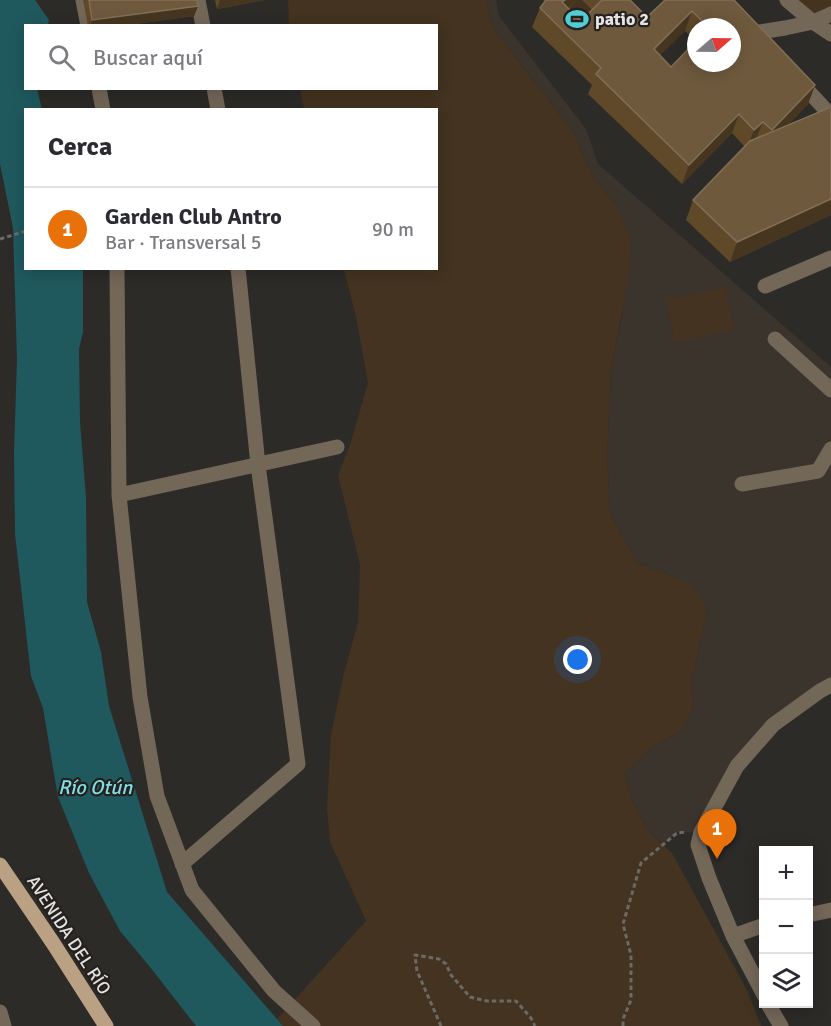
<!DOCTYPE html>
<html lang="es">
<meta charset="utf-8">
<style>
:root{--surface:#fff;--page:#f2f2f3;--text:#2b2b33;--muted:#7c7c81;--line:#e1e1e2;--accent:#7c3aed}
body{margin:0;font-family:Signika,sans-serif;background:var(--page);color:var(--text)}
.controls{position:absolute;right:18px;bottom:18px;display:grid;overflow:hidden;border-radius:0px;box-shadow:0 3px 15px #0003}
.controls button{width:54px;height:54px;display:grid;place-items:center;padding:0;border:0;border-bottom:2px solid var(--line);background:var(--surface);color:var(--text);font:30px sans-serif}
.compass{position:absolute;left:687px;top:18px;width:54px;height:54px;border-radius:50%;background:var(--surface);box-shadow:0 3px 15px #0003;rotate:70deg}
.you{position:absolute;left:578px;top:660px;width:21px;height:21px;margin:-15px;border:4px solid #fff;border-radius:50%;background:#1a73e8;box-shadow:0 0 0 9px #1a73e833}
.badge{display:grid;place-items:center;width:39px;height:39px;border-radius:50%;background:var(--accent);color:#fff;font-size:20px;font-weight:700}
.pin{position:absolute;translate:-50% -50px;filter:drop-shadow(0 2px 3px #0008)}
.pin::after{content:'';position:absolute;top:32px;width:21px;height:18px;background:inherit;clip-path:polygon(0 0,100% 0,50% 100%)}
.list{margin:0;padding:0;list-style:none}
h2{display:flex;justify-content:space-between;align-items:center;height:78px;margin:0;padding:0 24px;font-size:26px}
h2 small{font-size:20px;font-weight:400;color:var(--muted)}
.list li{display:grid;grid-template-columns:39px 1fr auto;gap:18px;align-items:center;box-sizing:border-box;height:84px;padding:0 24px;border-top:2px solid var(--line)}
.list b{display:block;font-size:22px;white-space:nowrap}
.list p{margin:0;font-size:20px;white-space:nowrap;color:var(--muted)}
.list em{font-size:20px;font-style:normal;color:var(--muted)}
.icon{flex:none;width:33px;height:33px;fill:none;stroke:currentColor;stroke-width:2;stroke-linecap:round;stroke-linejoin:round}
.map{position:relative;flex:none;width:831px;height:1026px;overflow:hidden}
.search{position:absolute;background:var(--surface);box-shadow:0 3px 15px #0003;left:24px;top:24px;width:414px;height:66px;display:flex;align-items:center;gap:15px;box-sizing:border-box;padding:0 21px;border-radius:0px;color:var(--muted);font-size:22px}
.panel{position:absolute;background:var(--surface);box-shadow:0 3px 15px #0003;left:24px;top:108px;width:414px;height:162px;border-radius:0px}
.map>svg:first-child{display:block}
</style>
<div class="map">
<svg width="831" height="1026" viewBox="0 0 831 1026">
<rect width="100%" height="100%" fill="#2d2b28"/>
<path fill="#3a342c" d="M486 0H496L499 16 586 129 598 164 831 367V685L773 725 701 832 677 833 663 844 648 830 631 799 625 773 650 749 681 731 694 706 691 683 708 608 673 576 637 563 610 513 607 456 611 370 623 312 616 204 594 179 574 133 493 28Z"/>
<path fill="#433320" d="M288 0H486L493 28 574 133 594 179 616 204 631 239 629 278 611 370 607 456 610 513 637 563 673 576 693 586 708 608 691 683 694 706 681 731 650 749 625 773 631 799 648 830 672 853 747 990 761 1026H283L277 1019 366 921 330 842 327 808 331 735 343 677 358 622 360 565 338 475 350 445 368 383 356 317 344 269 436 268V110L304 109 300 89 436 88V26L289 25Z
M577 0H582L598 16 574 40 555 22Z
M777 0H831V16H821Z
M725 287 734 330 675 343 666 300Z"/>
<path fill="#1f595e" d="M0 0H35L49 20 48 25 26 26V88L37 89 42 109 26 110V268L83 269V332L79 349 80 422 86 498 87 602 101 652 109 706 167 892 283 1026H196L150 967 120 931 89 873 58 797 43 708 31 676 15 534 14 453 17 359 13 228 0 164Z"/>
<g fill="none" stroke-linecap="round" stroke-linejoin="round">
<path stroke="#6c6a67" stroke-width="3" stroke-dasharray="4.5 3" stroke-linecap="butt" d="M0 239 26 231
M441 1026 417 971 415 955 439 959 446 964 451 975 470 997 487 1001H516L531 1018 535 1026
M623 1026V1019L631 1000V955L623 924 641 863 677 833 685 832"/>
<path stroke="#736758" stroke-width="15" d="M83 0 88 26
M198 0 203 26
M787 0 813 22 831 14
M760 39 754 33 785 28 813 22 831 34
M799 81 824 108
M99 88 103 110
M214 88 218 110
M117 268 119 495 140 697 157 796 192 890 274 991 313 1026
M765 286 831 258
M775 339 831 390
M742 484 818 471 831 449
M119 495 337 447
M182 864 298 764 258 465 238 268
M808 915 831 910
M733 936 764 925
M764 995 733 936 709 878 698 845 701 832 737 766 773 725 820 691 831 685
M768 1004 781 1026
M0 1012 4 1026"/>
<path stroke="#baa183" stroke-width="15" d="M0 865 53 943 106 1026"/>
</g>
<path fill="#604929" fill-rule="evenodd" d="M83 0H197L198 6 194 16 121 26H88Z
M215 0H265L217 9Z
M543 0H577L569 9 581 21 592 10 582 0H630L647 17 734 0 815 85 808 104 789 124 831 107V215L730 262 686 220 693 200 745 147 732 133 682 184 588 94 592 85 532 27 540 8 545 2ZM696 27H732L696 63ZM685 31 696 41 671 67 660 55Z"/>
<path fill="#463620" d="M220 0H265L217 9Z
M565 0H577L555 22 562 2Z
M198 6 194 16 121 26H90L92 20Z
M692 11 685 31 647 68 654 49Z
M815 85 808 104 765 150 772 130Z
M739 114 732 133 682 184 689 165Z
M763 122 755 141 747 149 754 130Z
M831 199V215L730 262 737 242Z"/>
<path fill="#6e593d" stroke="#816f57" stroke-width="1.5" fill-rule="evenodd" d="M89 0H197L198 6 92 20Z
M546 0H565L562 2 581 21 602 0H630L647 17 665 0H734L815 85 772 130 763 122 754 130 739 114 689 165 596 74 601 68 540 8ZM692 11 708 27H732V63H696V41L671 67 654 49Z
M831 107V199L737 242 693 200 750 141Z"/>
<defs>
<g id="stadium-bare" transform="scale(1.8)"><path d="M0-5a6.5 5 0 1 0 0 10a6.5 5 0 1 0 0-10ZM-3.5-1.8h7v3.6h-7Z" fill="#52ccd5" stroke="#24211f" stroke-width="2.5" paint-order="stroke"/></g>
</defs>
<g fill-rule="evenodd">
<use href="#stadium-bare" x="577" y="19"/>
</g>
<g text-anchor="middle" stroke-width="4.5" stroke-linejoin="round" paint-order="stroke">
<g font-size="18" font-weight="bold" fill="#e5e4e2" stroke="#24211f" text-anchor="start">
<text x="595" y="25">patio 2</text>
</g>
<g font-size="18" fill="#e5e4e2" stroke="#24211f">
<text transform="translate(69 935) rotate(57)" y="6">AVENIDA DEL RÍO</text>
</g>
<g font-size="20" font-style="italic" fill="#81dee6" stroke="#24211f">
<text x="95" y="794">Río Otún</text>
</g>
</g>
</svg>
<div class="controls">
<button>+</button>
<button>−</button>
<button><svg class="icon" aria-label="layers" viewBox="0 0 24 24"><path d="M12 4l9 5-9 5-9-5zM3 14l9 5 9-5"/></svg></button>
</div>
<svg class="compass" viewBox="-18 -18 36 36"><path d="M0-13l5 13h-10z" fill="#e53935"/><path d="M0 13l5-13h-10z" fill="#7c7c81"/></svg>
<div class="you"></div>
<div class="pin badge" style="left:717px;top:859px;background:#e8710a">1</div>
<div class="search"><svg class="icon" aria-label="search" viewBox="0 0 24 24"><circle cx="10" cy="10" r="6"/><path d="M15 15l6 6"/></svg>Buscar aquí</div>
<section class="panel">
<h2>Cerca<small></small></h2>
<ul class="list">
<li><span class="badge" style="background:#e8710a">1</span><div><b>Garden Club Antro</b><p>Bar · Transversal 5</p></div><em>90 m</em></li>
</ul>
</section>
</div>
